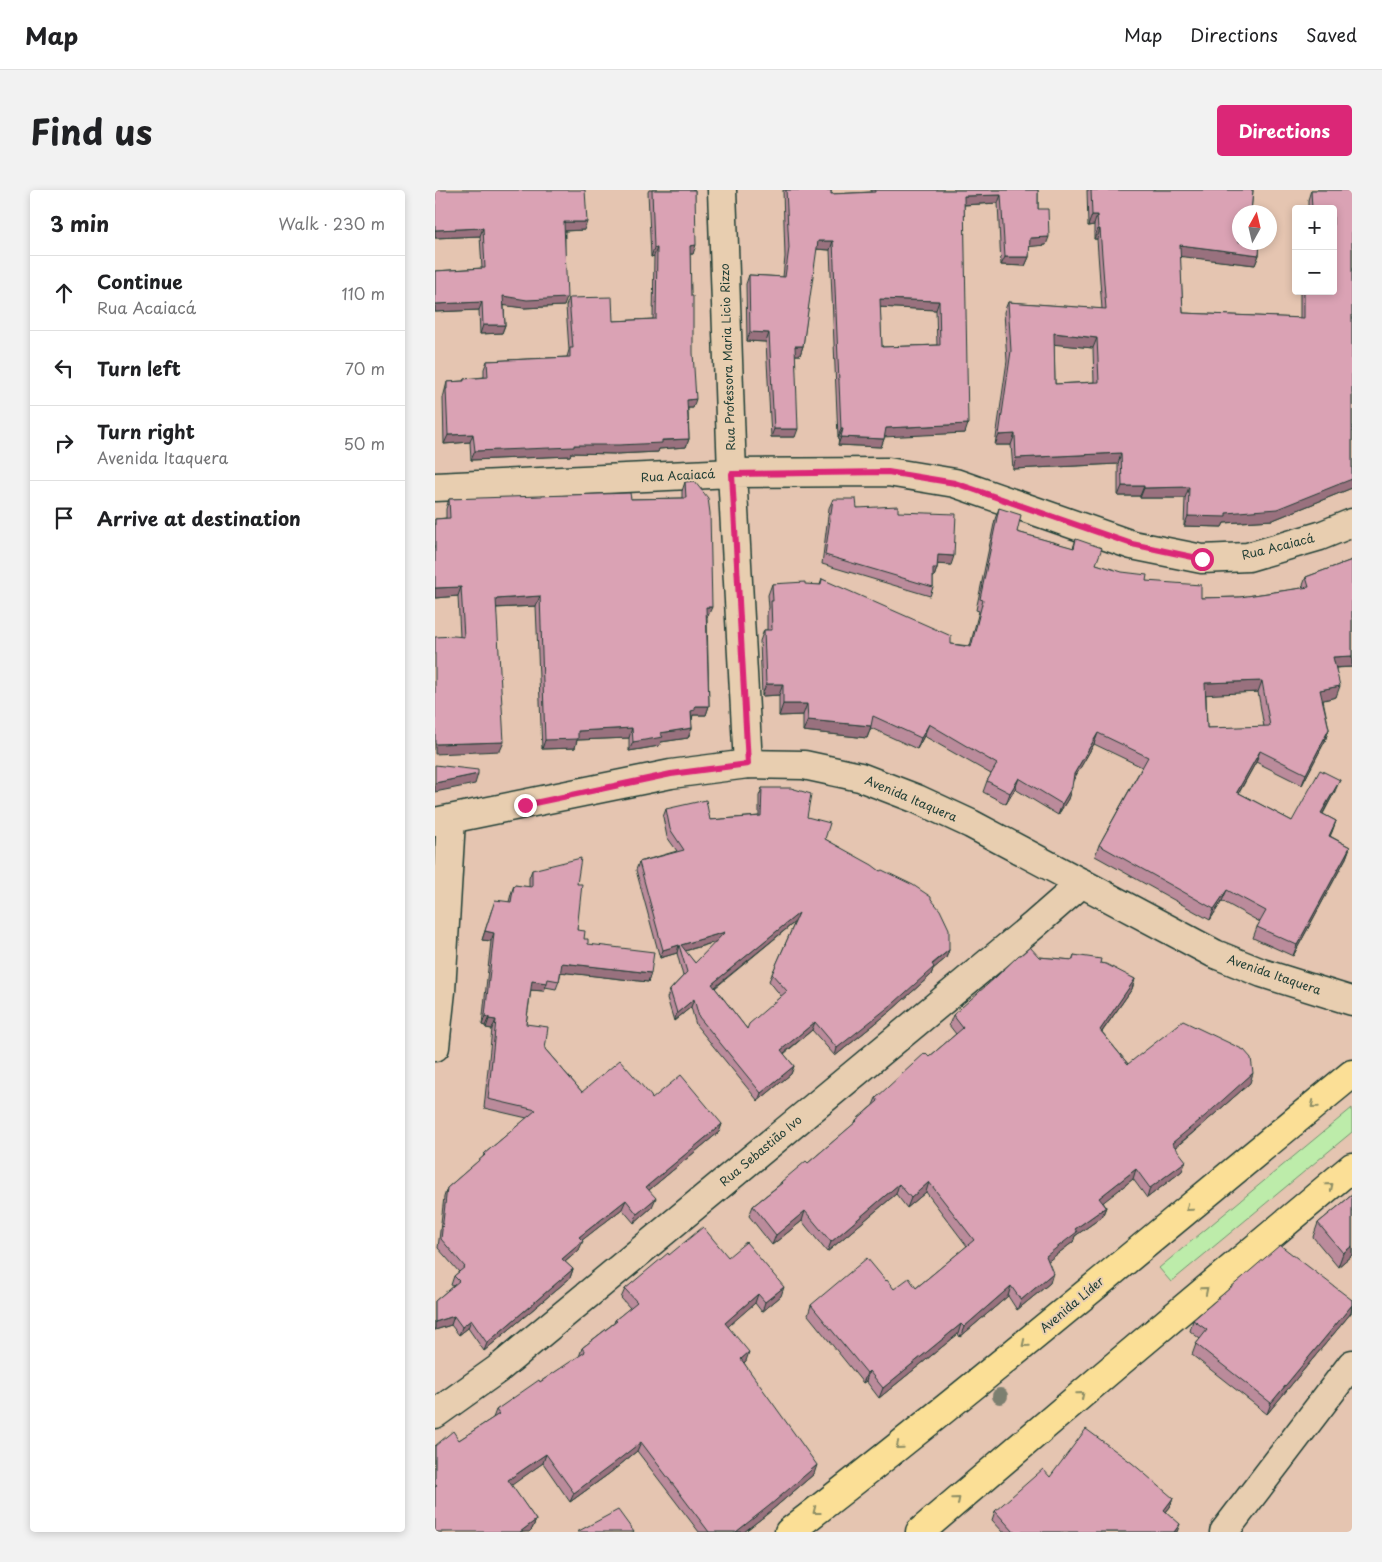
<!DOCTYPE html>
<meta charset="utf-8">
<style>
:root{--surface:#fff;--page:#f2f2f2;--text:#202124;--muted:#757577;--line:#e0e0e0;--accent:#db2777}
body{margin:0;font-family:"Playpen Sans",sans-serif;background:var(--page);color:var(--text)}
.controls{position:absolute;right:15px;top:15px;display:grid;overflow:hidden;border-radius:5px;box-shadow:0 2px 8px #0003}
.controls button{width:45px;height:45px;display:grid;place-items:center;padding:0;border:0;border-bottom:1px solid var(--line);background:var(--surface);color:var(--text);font:25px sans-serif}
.compass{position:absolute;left:797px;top:15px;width:45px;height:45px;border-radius:50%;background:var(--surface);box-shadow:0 2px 8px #0003;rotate:8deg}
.stop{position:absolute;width:15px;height:15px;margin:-11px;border:4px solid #db2777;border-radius:50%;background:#fff}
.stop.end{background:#db2777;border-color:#fff;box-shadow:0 1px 5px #0008}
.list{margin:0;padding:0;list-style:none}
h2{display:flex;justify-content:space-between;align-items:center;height:65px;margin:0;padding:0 20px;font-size:21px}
h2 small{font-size:16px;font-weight:400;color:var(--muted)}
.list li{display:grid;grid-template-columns:32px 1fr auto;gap:15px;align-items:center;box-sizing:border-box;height:75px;padding:0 20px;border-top:1px solid var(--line)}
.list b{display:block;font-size:19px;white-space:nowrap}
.list p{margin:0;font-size:16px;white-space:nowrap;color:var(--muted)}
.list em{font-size:16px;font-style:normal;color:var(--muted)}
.icon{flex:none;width:28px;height:28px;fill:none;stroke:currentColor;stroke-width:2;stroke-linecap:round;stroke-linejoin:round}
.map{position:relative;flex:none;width:917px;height:1342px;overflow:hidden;border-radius:5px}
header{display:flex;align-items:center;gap:30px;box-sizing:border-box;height:70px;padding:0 25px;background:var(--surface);border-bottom:1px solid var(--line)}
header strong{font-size:24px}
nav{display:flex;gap:28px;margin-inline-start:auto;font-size:18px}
.intro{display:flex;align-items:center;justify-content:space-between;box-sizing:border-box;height:120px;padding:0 30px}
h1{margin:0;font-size:35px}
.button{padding:12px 22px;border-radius:5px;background:var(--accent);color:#fff;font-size:18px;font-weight:700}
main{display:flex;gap:30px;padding:0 30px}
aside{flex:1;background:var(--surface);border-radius:5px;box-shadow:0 2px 8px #0003}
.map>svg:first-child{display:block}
</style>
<header>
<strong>Map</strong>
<nav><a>Map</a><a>Directions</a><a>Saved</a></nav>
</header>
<div class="intro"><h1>Find us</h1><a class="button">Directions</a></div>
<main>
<aside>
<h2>3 min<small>Walk · 230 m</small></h2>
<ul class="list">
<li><svg class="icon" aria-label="ahead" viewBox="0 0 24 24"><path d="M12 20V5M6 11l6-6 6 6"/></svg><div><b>Continue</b><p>Rua Acaiacá</p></div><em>110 m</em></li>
<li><svg class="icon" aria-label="left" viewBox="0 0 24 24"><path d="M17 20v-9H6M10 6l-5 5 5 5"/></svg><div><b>Turn left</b></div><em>70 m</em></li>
<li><svg class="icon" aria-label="right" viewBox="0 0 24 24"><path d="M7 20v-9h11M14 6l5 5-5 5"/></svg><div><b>Turn right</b><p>Avenida Itaquera</p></div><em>50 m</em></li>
<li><svg class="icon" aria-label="arrive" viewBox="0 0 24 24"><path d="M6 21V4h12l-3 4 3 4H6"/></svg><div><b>Arrive at destination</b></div></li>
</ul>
</aside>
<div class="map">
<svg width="917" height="1342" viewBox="0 0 917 1342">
<rect width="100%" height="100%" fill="#e5c5b1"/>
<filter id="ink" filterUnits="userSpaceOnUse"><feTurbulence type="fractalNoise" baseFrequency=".02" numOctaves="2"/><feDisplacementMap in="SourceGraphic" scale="10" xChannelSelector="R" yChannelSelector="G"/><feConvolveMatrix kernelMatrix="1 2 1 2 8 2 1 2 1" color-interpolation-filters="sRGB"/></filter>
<g filter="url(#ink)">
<path fill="#bdecaa" stroke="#6e946f" d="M917 918V942L736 1092 724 1078Z"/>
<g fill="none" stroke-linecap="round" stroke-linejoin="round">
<g stroke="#1f3d34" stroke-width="31">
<path id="street" d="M287 0 297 283 313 574
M0 297 297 283 453 282 520 293 697 355 767 369 813 367 885 346 917 333
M0 857 6 801 16 630
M0 1224 63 1179 599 735 647 693
M789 1342 917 1174"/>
</g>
<g stroke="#1f3d34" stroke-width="31">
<path id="secondary" d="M0 632 236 584 313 574 369 575 425 587 482 609 536 634 780 764 827 783 917 811"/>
</g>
<g stroke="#1f3d34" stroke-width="31">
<path id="primary" d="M354 1342C546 1194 730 1037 917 884
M485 1342 680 1176 917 977"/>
</g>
<use href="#street" stroke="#e8ceb0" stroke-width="28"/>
<use href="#secondary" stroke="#e8ceb0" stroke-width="28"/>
<use href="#primary" stroke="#fbdf96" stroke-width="28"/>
</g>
<circle fill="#7c7f70" cx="565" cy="1206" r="8"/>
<path fill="#bb8b9b" stroke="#1f3d34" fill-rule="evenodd" d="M0 0 149 40 130 41 129 116 89 118 69 115 70 135 67 143 45 144 44 120 0 122V81L47 78 45 46 0 48Z
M214 0H260L258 64H255L258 218H253L254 249 251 257 224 259 223 262 181 264 136 263 135 266 36 270 35 252 9 254 8 208 12 192 28 191 29 189 49 187V179L52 171 132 167 134 160 131 116 134 108 178 131 218 129 219 66 216 67 213 2Z
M348 0H396V4L436 2V0H603V19L611 55 594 56V67L590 76 566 75 563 13 529 15 530 243 450 246 446 257 403 255 404 247H403L395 60 381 59 368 156 365 165H360V247H336L331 152 312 151 311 94 314 85 348 87 350 67ZM445 117 501 120 502 155 447 157Z
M652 0H818L816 22H804V52H825L824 65 820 75 745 66 748 123 865 128V101H898V19H873V10L876 0H917V298L838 330 789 333 787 337 749 336 750 308H705V306H683V274L578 279 576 255H560L572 171 569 122 573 112 667 119 662 49H659V35L653 36ZM619 154 658 158 659 192 620 194Z
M250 292 273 426H272L274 516 271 525H258L256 530 257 538 253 548 226 552 224 556 194 561V548L142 550 140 558 107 559 101 416 61 418 65 561 25 447 23 406 0 408V329L11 328V319L14 309H196L247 308V301Z
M398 309 422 318 463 322 516 375 503 374 502 378 499 387H498V397L495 406 387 374 394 318Z
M564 318 582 342 638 358 641 349 661 374 711 391 766 408 805 407 867 398 871 387 917 370V477L901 478V507L888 510 894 539 890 551 867 595 821 572 804 603 857 631 900 601 888 624 901 631 895 646 915 657 911 668 858 766 818 748 822 737 825 732 787 711 775 730 660 666 664 655 707 577 659 554 638 590 633 609 623 625 580 599 571 614 548 602 552 591 556 584 489 546 482 559 436 538 432 548 368 541V525L344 526V505L327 506 325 451 329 440H332V422L334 418 333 405 337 394 385 395 387 389 516 454 535 456 544 421 541 420 560 329ZM823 502 829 537 772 538 771 504Z
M327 598 372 627 390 649 445 681 496 709 514 760 511 768 498 779 496 785 457 820 400 866 377 840 349 864 359 876 356 884 323 911 261 835 256 817 239 831 232 808 235 800 248 786 242 763 225 768 201 680 204 672 242 661 232 647 228 627 231 619 275 630 324 626V606ZM360 732 334 791 346 806 312 839 280 798ZM281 752 260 773 250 761Z
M97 680 142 694V740L153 754 216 783 213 792 126 782 124 791 121 799 110 797 109 801 96 800 91 834 110 859 147 902 217 909 287 934 284 942 214 1000 217 1017 199 1033 187 1019 147 1050 144 1060 130 1072 138 1079 135 1088 49 1161 33 1138 24 1145 16 1135 0 1140V1111L18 1096 16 1095 19 1086 24 1082 3 1058 9 1007 12 998 48 967 49 964 92 928 49 918 57 839 51 838 50 836 47 835 56 751 47 750 57 719 74 712 76 704 79 695 94 697V688Z
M639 765 665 773 700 789 697 799 667 842 693 874 815 893 766 936 740 958 747 981 712 1008 698 989 668 1012 671 1017 667 1027 640 1046 638 1052 613 1071 615 1093 582 1120 573 1106 525 1147 523 1144 444 1208 431 1191 428 1193 373 1125 376 1115 451 1091 459 1099 481 1098 532 1056 491 1002 472 1018 461 1004 392 1062 367 1031 337 1055 314 1026 318 1016 344 995 346 992 373 973 420 933 421 930 438 915 441 908 494 867 521 844 514 835 518 825 604 767 637 770Z
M917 1005V1065L903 1077 878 1047 883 1033Z
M234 1065 293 1067 346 1106 327 1122 320 1113 293 1136 311 1171 309 1173 379 1284 331 1325 309 1342H264L202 1261 175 1283 135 1312 108 1273 76 1295 101 1330 97 1339 0 1342V1256L24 1250 58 1228 61 1220 144 1167 147 1158 179 1133 180 1130 195 1118 186 1108 190 1099Z
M917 1110V1120L916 1123 832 1224 757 1165 761 1154 765 1149 755 1141 758 1130Z
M615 1287 738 1308 735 1317 731 1322 742 1342H568L557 1330 560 1321Z"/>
<path fill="#99717e" stroke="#1f3d34" d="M566 5 563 13 526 15 529 6Z
M657 25H662L659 35 653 36Z
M129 32H152L149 40 126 41Z
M48 38 45 46 0 48V40Z
M663 39H665L662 49H659Z
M614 47 611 55 591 57 595 48Z
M383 51H398L395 60 380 59Z
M261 55 258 64H252L255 56Z
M745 55 824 65 820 75 741 66Z
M219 58H222L219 66 216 67Z
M570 67H594L590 76 566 75Z
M68 106 132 108 129 116 89 118 65 115Z
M445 109 504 111 501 120 442 117Z
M47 112 44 120 0 122V114Z
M48 135H70L67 143 45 144Z
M315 142 334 143 331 152 312 151Z
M619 143 662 148 658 158 615 154Z
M360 156H368L365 165H356Z
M261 209 258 218H249L252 210Z
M533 234 530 243 448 247 451 238Z
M339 239H363L360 247H336Z
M406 239H408L404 247H403Z
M38 244 35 252 9 254 13 245Z
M580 244 576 255H560L564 245Z
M406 247 449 249 446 257 403 255Z
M254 249 251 257 224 259 223 262 181 264 136 263 135 266 36 270 40 261 139 255Z
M686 263 683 274 578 279 581 268Z
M917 287V298L838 330 789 333 787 337 749 336 753 326 791 323Z
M687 296H709L705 306H683Z
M754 297 750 308H705L709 298Z
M503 365 519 366 516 375 500 374Z
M498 378H502L499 387H495Z
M26 397 23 406 0 408V398Z
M105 406 101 416 57 418 61 409Z
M271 417H277L273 426H268Z
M917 466V477L894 478 898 467Z
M827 491 823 502 766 505 770 493Z
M331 494H348L344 505 327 506Z
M905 496 901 507 881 512 885 500Z
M348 514H372L368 525 344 526Z
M260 516H274L271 525H258L257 530 256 521Z
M373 530 436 536 432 548 368 541Z
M494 534 489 546 482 559 486 548Z
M197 538 194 548 142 550 140 558 107 559 110 550 143 541Z
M257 538 253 548 226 552 224 556 194 561 198 552 225 543Z
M894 539 890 551 867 595 871 584Z
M663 543 659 554 635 596 639 584Z
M69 552 65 561 0 564V554Z
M825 561 821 572 798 613 802 602Z
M43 584 40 594 0 602V593Z
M584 588 580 599 571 614 575 603Z
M905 590 900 601 882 634 886 623Z
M637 597 633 609 623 625 627 614Z
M901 631 897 642 890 657 894 646Z
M915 657 911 668 858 766 862 755Z
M792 700 787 711 775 730 779 719Z
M364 723 361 731 274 802 277 794Z
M50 741 59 743 56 751 47 750Z
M290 742 287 750 246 762V755Z
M244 755 242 763 225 768 228 760Z
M514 760 511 768 498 779 496 785 457 820 400 866 402 858Z
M127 773 216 783 213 792 124 782Z
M700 789 697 799 661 850 665 840Z
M97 791 112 793 109 801 94 800Z
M259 809 256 817 239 831 242 823Z
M50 826 54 827 50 836 47 835Z
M54 829 61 830 57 839 51 838Z
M380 832 377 840 343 868 346 860Z
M359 876 356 884 323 911 326 903Z
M818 883 815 893 766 936 733 963 737 953Z
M287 934 284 942 208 1005 211 997Z
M751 971 747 981 712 1008 715 998Z
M701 979 698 989 661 1018 664 1008Z
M494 992 491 1002 472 1018 476 1008Z
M464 994 461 1004 392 1062 396 1052Z
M221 1008 217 1017 199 1033 202 1024Z
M191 1010 187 1019 141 1055 144 1047Z
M671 1017 667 1027 640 1046 638 1052 607 1076 611 1066 640 1039Z
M370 1021 367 1031 337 1055 341 1045Z
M148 1051 144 1060 124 1077 127 1069Z
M917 1056V1065L903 1077 908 1063Z
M138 1079 135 1088 49 1161 52 1153Z
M618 1083 615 1093 582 1120 586 1110Z
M576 1096 573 1106 525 1147 529 1137Z
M349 1097 346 1106 327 1122 330 1112Z
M323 1104 320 1113 287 1142 290 1133Z
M917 1115 916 1123 832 1224 836 1213Z
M19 1126 16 1135 0 1140V1132Z
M36 1130 33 1138 24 1145 27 1137Z
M526 1134 523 1144 444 1208 448 1198Z
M314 1162 311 1171 302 1178 306 1169Z
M434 1181 431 1191 428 1193 432 1183Z
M206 1252 202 1261 175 1283 135 1312 139 1303Z
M111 1264 108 1273 70 1300 73 1290Z
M382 1275 379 1284 331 1325 309 1342H301Z
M738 1308 735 1317 725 1329 729 1320Z
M101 1330 97 1339 94 1342H85Z
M745 1334 742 1342H739Z"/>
<path fill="#daa2b4" stroke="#1f3d34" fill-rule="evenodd" d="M0 0H150L152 32H129L132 108 92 110 68 106 70 135H48L47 112 0 114V81L50 78 48 38 0 40Z
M217 0H260L261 55 255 56 256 106H258V163L261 209 252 210 254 249 227 250V253L184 255H139V257L40 261 38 244 13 245 11 199H12V192L29 191V189L53 187 52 171 135 167V158H138L134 108 177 107 178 131 221 129 222 58H219Z
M351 0H396V4L440 2V0H603V19H613L614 47 595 48 594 67H570L566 5 529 6 533 234 451 238 449 249 406 247 408 239H406L398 51H383L368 156H360L363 239H339L334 143 315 142 314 85 350 87 354 58ZM445 109 504 111 505 155 447 157Z
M656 0H818L816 22H804V52H825L824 65 745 55 748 123 869 128V101H898V19H877L876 0H917V289L842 319 791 323V327L753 326 754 297 709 298V296H687L686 263 581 268 580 244 564 245 576 161 573 112 671 119 665 39H663L662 25H657ZM619 143 662 148 664 192 620 194Z
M259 291 273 308 275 323 277 417H271L274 516H260V520L256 521 257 538 225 543 228 547 198 552 197 538 143 541V549L110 550 105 406 61 409 69 552 0 554V447L19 446 29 447 26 397 0 398V329L15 328 14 309 195 303 196 309 251 308 250 292Z
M398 309H421L422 318 463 316V322L521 324 519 366 503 365 502 378H498V397L390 365Z
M564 318 586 325 582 342 639 358 641 349 667 358 661 374 687 382 712 385 711 391 766 395V408L805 407 874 397 871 387 917 370V466L898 467 905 496 885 500 894 539 871 584 825 561 802 602 857 631 885 580 905 590 886 623 901 631 894 646 915 657 862 755 822 737 831 721 792 700 779 719 664 655 713 567 663 543 639 584 637 597 627 614 584 588 575 603 552 591 562 574 494 534 486 548 438 526 436 536 373 530 372 514H348V494H331L329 440H337L336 411H338L337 394 370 392V394L386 395 387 389 516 446V454L536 457 548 410 545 409ZM827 491 835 536 772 538 770 493Z
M0 575 43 580V584L0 593Z
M327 598H356L376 604 372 627 395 633 390 649 437 675 445 681 447 680 478 695 496 707V709L505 720 514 739V760L497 774 499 777 460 812 402 858 380 832 346 860 359 876 326 903 264 827 259 809 242 823 235 800 252 782 244 755 228 760 204 672 249 660 235 639 231 619 271 610 275 630 326 626ZM364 723 337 784 352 801 314 834 312 839 277 794ZM290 742 260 773 246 755Z
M146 668 142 694H147L142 740 150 741 149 749H153V754L219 762 216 783 127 773 124 791 113 789 112 793 97 791 91 834 113 837 110 859 147 902 185 870 216 906 217 909 246 885 287 934 211 997 221 1008 202 1024 191 1010 144 1047 148 1051 127 1069 138 1079 52 1153 36 1130 27 1137 19 1126 0 1132V1111L24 1091 19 1086 30 1077 6 1049 12 998 50 965 49 964 101 920 53 909 61 830 54 829V827L50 826 59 743 50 741 60 710 76 712 79 695 97 697V680Z
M595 757 604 767 638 770 639 765 666 769 665 773 671 774 700 789 665 840 693 874 748 831 809 860 816 868 818 883 770 926 737 953 751 971 715 998 701 979 664 1008 671 1017 640 1039 642 1042 611 1066 618 1083 586 1110 576 1096 529 1137 526 1134 448 1198 434 1181 432 1183 376 1115 432 1068 451 1091 452 1090 459 1099 474 1088 481 1098 539 1050 494 992 476 1008 464 994 396 1052 370 1021 341 1045 318 1016 347 993 346 992 371 971 373 973 422 931 421 930 443 911 441 908 490 863 494 867 528 838 518 825 561 787 584 765H586Z
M917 1005V1056L908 1063 883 1033Z
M268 1037 293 1067 311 1052 349 1097 330 1112 323 1104 290 1133 314 1162 306 1169 382 1275 334 1316 301 1342H274L206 1252 178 1274 139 1303 111 1264 73 1290 101 1330 85 1342H0V1297L2 1296 0 1293V1256L18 1241 24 1250 64 1224 61 1220 104 1190 105 1192 150 1162 147 1158 182 1131 180 1130 202 1112 190 1099 233 1063 234 1065Z
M845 1055 917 1110V1115L836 1213 761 1154 772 1140 758 1130Z
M651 1239 697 1273 738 1308 729 1320 745 1334 739 1342H579L560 1321 608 1279 615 1287Z
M183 1320 199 1342H142Z"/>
<defs><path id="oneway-chevron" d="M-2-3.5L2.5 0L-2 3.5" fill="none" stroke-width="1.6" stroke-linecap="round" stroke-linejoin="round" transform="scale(1.25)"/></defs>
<g stroke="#8d8e65">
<use href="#oneway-chevron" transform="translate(879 915) rotate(141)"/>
<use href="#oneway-chevron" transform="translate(895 996) rotate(-40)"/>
<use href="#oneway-chevron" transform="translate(754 1018) rotate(141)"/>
<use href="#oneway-chevron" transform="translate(770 1100) rotate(-40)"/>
<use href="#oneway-chevron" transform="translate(590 1154) rotate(141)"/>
<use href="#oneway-chevron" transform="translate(646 1205) rotate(-40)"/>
<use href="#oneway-chevron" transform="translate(464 1256) rotate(141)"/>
<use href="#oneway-chevron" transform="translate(522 1310) rotate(-40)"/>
<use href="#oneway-chevron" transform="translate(381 1321) rotate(142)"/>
</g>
</g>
<g fill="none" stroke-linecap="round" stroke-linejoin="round" filter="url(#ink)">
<path stroke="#db2777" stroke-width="6" d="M90 615 236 584 313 574 297 284 453 282 520 293 697 354 767 369"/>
</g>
<g text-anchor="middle" stroke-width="4" stroke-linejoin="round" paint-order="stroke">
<g font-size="12" fill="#1f3d34" stroke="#e8ceb0">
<text transform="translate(293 167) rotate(-92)" y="4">Rua Professora Maria Licio Rizzo</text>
<text transform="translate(243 286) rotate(-3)" y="4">Rua Acaiacá</text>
<text transform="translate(843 357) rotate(-14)" y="4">Rua Acaiacá</text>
<text transform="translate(476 609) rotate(23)" y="4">Avenida Itaquera</text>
<text transform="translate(839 785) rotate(19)" y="4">Avenida Itaquera</text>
<text transform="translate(326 961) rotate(-40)" y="4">Rua Sebastião Ivo</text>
<text transform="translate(637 1115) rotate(-40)" y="4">Avenida Líder</text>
</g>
</g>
</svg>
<div class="controls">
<button>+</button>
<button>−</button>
</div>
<svg class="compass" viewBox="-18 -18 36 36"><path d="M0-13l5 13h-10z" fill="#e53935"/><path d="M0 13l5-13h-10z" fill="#757577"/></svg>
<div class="stop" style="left:767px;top:369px"></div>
<div class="stop end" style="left:90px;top:615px"></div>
</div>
</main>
